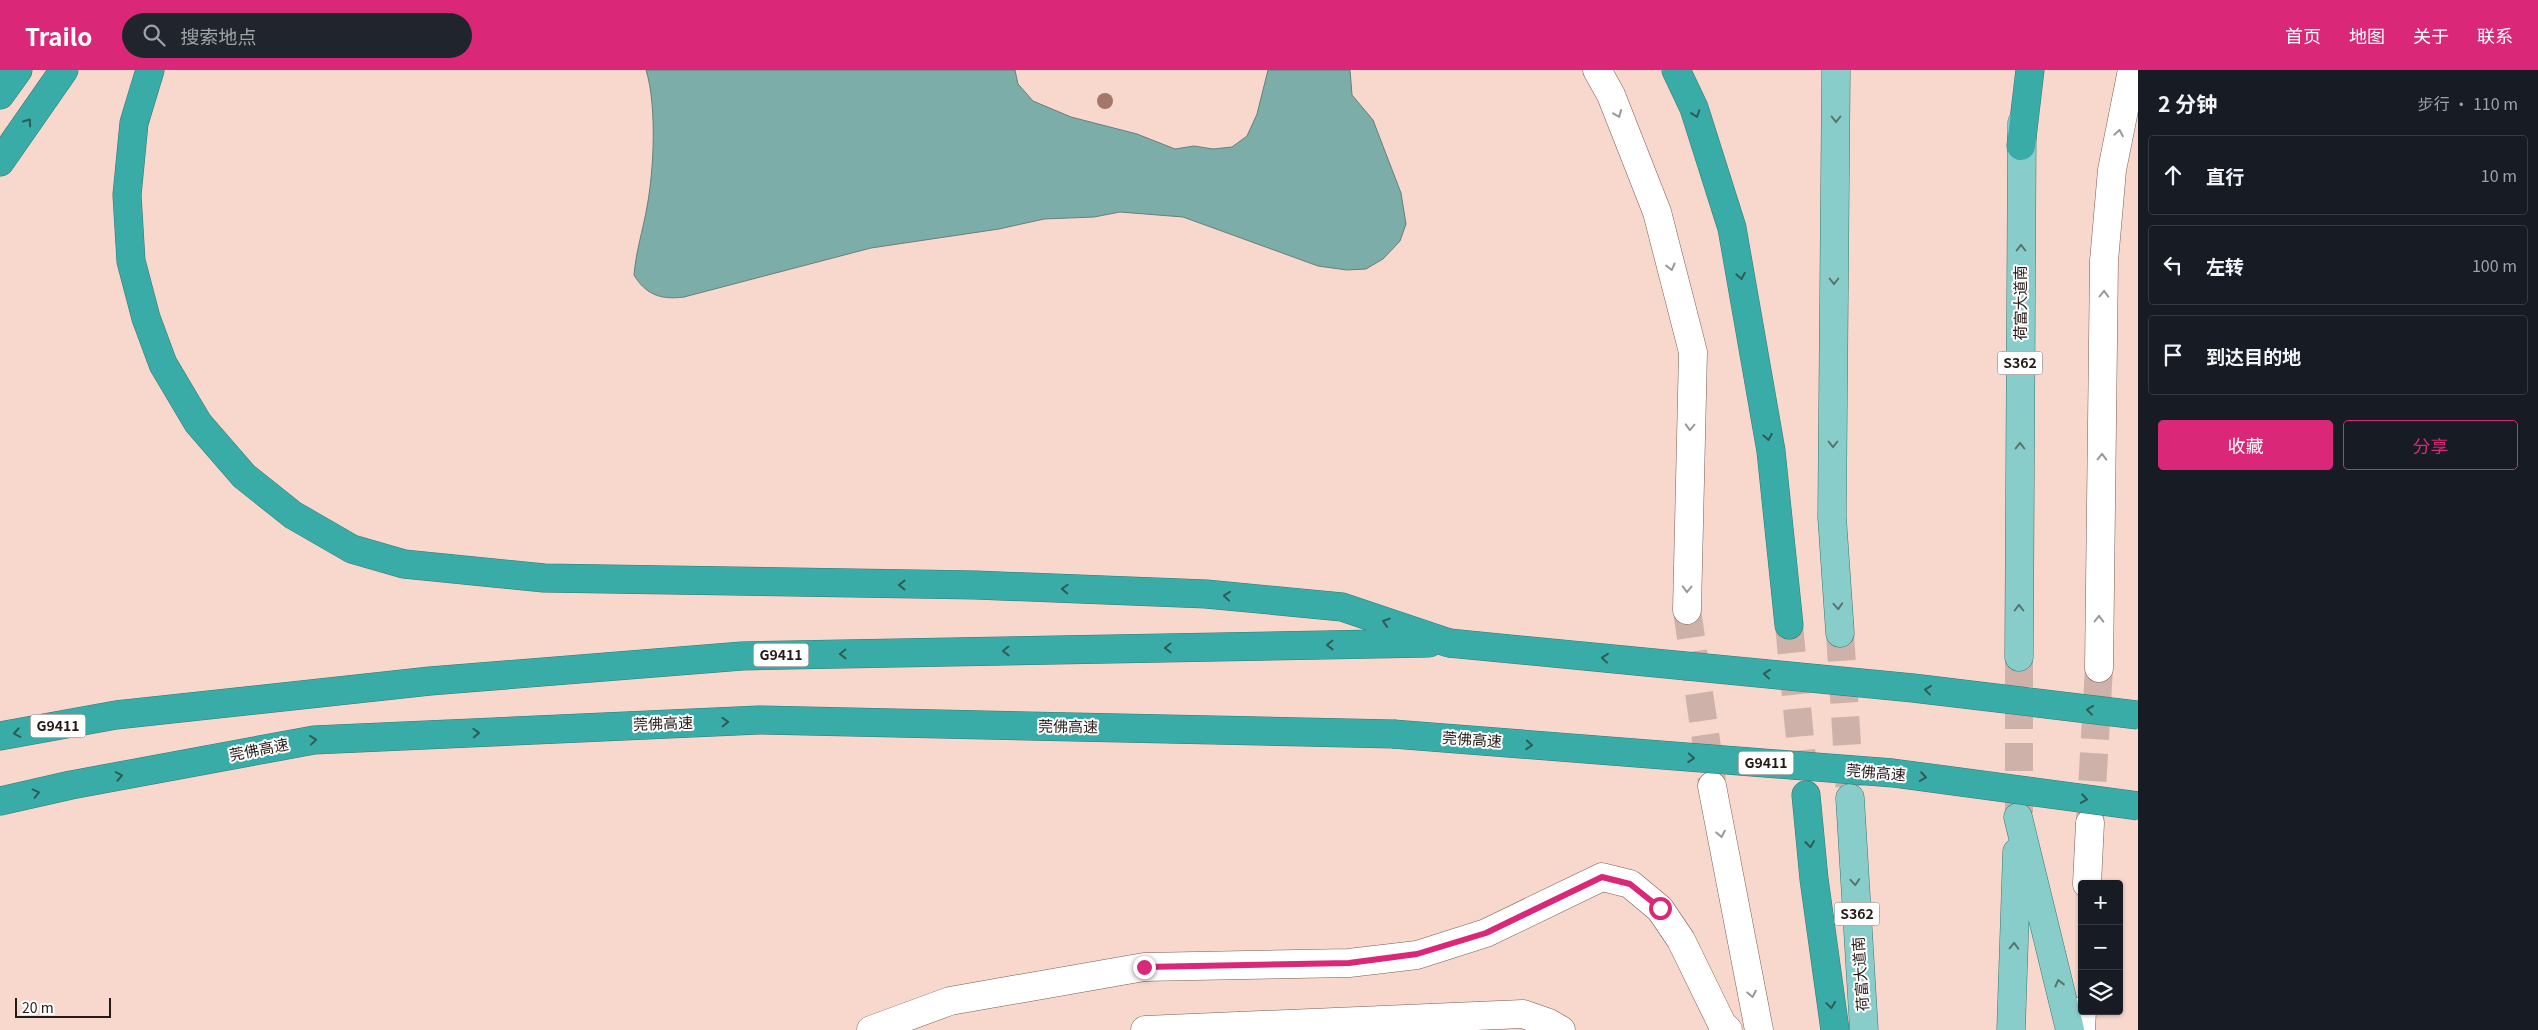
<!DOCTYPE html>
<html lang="zh">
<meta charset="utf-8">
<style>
:root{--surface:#171b24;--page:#20242c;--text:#f1f3f6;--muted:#9ea1a6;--line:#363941;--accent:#db2777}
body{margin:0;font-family:Georgia,"Noto Sans SC",serif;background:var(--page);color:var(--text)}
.controls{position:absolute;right:15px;bottom:15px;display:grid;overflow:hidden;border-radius:5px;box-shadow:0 1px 4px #0004}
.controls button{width:45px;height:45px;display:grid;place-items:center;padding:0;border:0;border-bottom:1px solid var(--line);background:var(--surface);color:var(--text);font:25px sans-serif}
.scale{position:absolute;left:15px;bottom:12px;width:96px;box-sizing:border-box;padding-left:5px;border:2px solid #261a16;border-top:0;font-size:14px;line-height:18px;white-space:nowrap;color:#261a16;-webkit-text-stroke:4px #fff;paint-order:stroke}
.stop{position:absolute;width:15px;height:15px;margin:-11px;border:4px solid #db2777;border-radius:50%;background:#fff}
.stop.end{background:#db2777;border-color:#fff;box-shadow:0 1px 5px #0008}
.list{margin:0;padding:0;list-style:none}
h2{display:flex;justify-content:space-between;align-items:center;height:65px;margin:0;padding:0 20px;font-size:21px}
h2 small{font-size:16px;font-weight:400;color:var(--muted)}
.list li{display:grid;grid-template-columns:32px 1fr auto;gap:15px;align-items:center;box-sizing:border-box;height:80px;margin:0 10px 10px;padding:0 10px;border:1px solid var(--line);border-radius:5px}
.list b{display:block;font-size:19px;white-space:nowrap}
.list em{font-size:16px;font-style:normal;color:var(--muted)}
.actions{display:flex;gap:10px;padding:15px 20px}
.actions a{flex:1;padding:11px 0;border:1px solid var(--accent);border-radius:5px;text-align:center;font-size:18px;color:var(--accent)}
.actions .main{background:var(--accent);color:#fff}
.icon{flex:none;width:28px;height:28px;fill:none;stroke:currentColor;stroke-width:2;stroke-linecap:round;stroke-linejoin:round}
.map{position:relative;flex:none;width:2138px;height:960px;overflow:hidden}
header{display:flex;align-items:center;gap:30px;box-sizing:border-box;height:70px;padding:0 25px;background:var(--accent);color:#fff}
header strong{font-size:24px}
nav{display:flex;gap:28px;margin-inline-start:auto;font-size:18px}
.search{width:350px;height:45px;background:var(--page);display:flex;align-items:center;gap:12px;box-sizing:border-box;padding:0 18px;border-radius:28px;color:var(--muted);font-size:19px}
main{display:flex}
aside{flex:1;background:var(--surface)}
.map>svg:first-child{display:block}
</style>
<header>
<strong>Trailo</strong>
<div class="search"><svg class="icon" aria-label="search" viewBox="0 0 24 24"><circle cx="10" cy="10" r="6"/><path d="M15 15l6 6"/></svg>搜索地点</div>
<nav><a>首页</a><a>地图</a><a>关于</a><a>联系</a></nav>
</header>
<main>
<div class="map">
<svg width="2138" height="960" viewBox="0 0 2138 960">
<rect width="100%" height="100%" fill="#f8d7cc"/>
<path fill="#7dada9" stroke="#63817d" d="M646 0H1015L1018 14 1033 31 1071 47 1137 64 1175 79 1194 76 1213 79 1232 77 1247 66 1257 44 1268 0H1350L1352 25 1373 50 1401 123 1406 154 1400 171 1383 189 1366 199 1347 200 1318 196 1183 147 1120 142 1094 147 1044 149 999 159 871 178 684 227C661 230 646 225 634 205 636 181 643 160 647 137 654 100 657 35 646 0Z"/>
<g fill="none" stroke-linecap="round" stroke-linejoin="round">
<path stroke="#ceb1a8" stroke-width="28" stroke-dasharray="28 14" stroke-linecap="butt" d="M1687 540 1712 712
M2090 753 2099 598"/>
<path stroke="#ceb1a8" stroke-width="28" stroke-dasharray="28 14" stroke-linecap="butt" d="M1840 563 1850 723
M2019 743V587"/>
<path stroke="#ceb1a8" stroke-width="28" stroke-dasharray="28 14" stroke-linecap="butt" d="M1789 555 1805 720"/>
<g stroke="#795d52" stroke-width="29">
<path id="minor" d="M1597 0 1611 25 1657 142 1693 282 1687 540
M2099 598 2104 191 2112 100 2132 0
M1712 716 1759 960
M2087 814 2090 753
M871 960 950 931 1144 897 1349 893 1417 885 1486 863 1602 807 1630 814 1660 839 1681 870 1722 954 1728 960
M1145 960 1523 944 1549 953 1561 960
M2081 960 2082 941"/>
</g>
<g stroke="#337974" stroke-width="29">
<path id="major" d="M1836 0 1832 447 1840 563
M2019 587 2022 53
M1850 728 1864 960
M2018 747 2070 960
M2011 960 2017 782"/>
</g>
<g stroke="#337974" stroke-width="29">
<path id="highway" d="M150 0 134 53 127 125 131 191 146 248 163 294 198 353 244 406 293 445 352 479 404 494 544 508 976 515 1206 524 1342 537 1449 573
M1676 0 1694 38 1732 158 1771 381 1789 555
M0 25 18 0
M2021 76 2030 0
M0 92 64 0
M0 666 116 645 430 611 742 586 1429 573
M1806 725 1814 809 1835 960
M0 731 71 715 314 670 759 650 1393 664"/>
</g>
<use href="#minor" stroke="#fff" stroke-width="28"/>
<use href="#major" stroke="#89cdca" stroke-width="28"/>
<use href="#highway" stroke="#3aaca7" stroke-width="28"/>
<g stroke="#337974" stroke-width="29" stroke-linecap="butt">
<path id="highway-bridge" d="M1449 573 1913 618 2138 645
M1393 664 1893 703 2138 736"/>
</g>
<use href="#highway-bridge" stroke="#3aaca7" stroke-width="28"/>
</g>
<circle fill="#a47869" cx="1105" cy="31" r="8"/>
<defs><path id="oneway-chevron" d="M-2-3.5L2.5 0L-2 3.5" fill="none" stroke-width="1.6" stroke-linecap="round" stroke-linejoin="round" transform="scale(1.25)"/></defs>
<g stroke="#9d9896">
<use href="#oneway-chevron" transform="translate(1618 44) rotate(68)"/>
<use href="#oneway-chevron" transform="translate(2119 63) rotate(-80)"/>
<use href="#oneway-chevron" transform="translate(1671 197) rotate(76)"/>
<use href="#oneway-chevron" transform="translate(2104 224) rotate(-89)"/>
<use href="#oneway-chevron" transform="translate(1690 357) rotate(92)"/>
<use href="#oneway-chevron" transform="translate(2102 387) rotate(-89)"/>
<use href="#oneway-chevron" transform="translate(1687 519) rotate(91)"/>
<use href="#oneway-chevron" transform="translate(2099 549) rotate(-89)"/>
<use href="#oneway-chevron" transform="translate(1721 764) rotate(79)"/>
<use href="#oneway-chevron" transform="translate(1752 924) rotate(79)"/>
</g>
<g stroke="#2f5c57">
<use href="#oneway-chevron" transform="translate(1696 44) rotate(71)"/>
<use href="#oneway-chevron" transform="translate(28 52) rotate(-55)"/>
<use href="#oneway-chevron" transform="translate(1741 206) rotate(80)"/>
<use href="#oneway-chevron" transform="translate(1768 367) rotate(80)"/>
<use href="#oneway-chevron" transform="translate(902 515) rotate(-180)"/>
<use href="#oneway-chevron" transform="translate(1065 519) rotate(-178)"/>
<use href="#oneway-chevron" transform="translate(1227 526) rotate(-174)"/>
<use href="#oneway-chevron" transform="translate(1386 552) rotate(-162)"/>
<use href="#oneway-chevron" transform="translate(1330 575) rotate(179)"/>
<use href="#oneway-chevron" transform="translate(1168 578) rotate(179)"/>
<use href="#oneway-chevron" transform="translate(1006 581) rotate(179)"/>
<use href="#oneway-chevron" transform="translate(843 584) rotate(179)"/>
<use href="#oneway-chevron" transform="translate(1605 588) rotate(-174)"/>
<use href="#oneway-chevron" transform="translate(1767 604) rotate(-174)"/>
<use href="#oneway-chevron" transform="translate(1928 620) rotate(-173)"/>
<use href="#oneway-chevron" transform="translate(2090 640) rotate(-173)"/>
<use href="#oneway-chevron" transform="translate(725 652) rotate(-2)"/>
<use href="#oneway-chevron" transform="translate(17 663) rotate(170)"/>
<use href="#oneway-chevron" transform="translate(476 663) rotate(-2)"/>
<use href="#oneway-chevron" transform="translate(313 670) rotate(-7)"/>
<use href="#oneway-chevron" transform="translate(1529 675) rotate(4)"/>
<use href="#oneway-chevron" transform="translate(1691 688) rotate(4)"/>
<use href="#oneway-chevron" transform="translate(119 706) rotate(-11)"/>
<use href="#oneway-chevron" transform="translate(1923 707) rotate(8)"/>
<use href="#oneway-chevron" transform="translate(36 723) rotate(-13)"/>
<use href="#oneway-chevron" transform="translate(2084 729) rotate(8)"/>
<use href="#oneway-chevron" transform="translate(1810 774) rotate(84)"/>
<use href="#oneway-chevron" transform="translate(1831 935) rotate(82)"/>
</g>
<g stroke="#587470">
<use href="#oneway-chevron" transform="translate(1836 49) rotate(90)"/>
<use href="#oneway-chevron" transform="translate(2021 178) rotate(-90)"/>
<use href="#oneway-chevron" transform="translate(1834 211) rotate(90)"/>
<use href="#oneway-chevron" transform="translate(1833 374) rotate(90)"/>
<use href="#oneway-chevron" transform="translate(2020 376) rotate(-90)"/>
<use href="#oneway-chevron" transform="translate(1838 536) rotate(86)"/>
<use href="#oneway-chevron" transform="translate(2019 538) rotate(-90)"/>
<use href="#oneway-chevron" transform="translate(1855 812) rotate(86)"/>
<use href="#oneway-chevron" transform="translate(2014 876) rotate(-88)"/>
<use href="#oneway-chevron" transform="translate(2059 913) rotate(-104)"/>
</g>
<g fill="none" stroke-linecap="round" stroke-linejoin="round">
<path stroke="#db2777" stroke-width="6" d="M1144 897 1349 893 1417 884 1486 863 1602 807 1630 814 1660 838"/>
</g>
<g text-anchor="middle" stroke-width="4" stroke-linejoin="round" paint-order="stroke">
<g fill="#fff" stroke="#675f5c" stroke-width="1">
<rect x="1997.5" y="281.5" width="45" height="23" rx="4"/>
<rect x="753.5" y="573.5" width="55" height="23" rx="4"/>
<rect x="30.5" y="644.5" width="55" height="23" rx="4"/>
<rect x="1738.5" y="681.5" width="55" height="23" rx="4"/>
<rect x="1834.5" y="832.5" width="45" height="23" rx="4"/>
</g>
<g font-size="14" font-weight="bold" fill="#261a16">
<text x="2020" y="298">S362</text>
<text x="781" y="590">G9411</text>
<text x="58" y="661">G9411</text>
<text x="1766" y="698">G9411</text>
<text x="1857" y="849">S362</text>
</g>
<g font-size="15" fill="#261a16" stroke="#fff">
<text transform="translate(2021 233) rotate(-90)" y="5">荷富大道南</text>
<text transform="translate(663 654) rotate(-2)" y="5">莞佛高速</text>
<text transform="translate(1068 657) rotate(1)" y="5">莞佛高速</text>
<text transform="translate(1472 670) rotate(4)" y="5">莞佛高速</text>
<text transform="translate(259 680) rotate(-11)" y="5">莞佛高速</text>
<text transform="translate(1876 703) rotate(5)" y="5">莞佛高速</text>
<text transform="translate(1861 904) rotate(-94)" y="5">荷富大道南</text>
</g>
</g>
</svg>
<div class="controls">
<button>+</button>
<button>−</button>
<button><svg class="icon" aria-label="layers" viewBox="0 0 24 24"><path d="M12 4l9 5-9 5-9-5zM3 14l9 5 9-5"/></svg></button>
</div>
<div class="scale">20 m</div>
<div class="stop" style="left:1660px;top:838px"></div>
<div class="stop end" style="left:1144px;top:897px"></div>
</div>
<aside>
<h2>2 分钟<small>步行 · 110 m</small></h2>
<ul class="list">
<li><svg class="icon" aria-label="ahead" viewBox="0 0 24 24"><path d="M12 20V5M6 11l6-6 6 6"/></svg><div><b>直行</b></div><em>10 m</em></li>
<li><svg class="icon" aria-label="left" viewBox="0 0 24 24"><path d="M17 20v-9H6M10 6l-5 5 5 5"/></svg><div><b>左转</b></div><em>100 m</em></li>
<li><svg class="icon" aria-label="arrive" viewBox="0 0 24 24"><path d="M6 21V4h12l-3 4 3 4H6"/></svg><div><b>到达目的地</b></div></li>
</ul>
<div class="actions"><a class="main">收藏</a><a>分享</a></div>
</aside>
</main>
